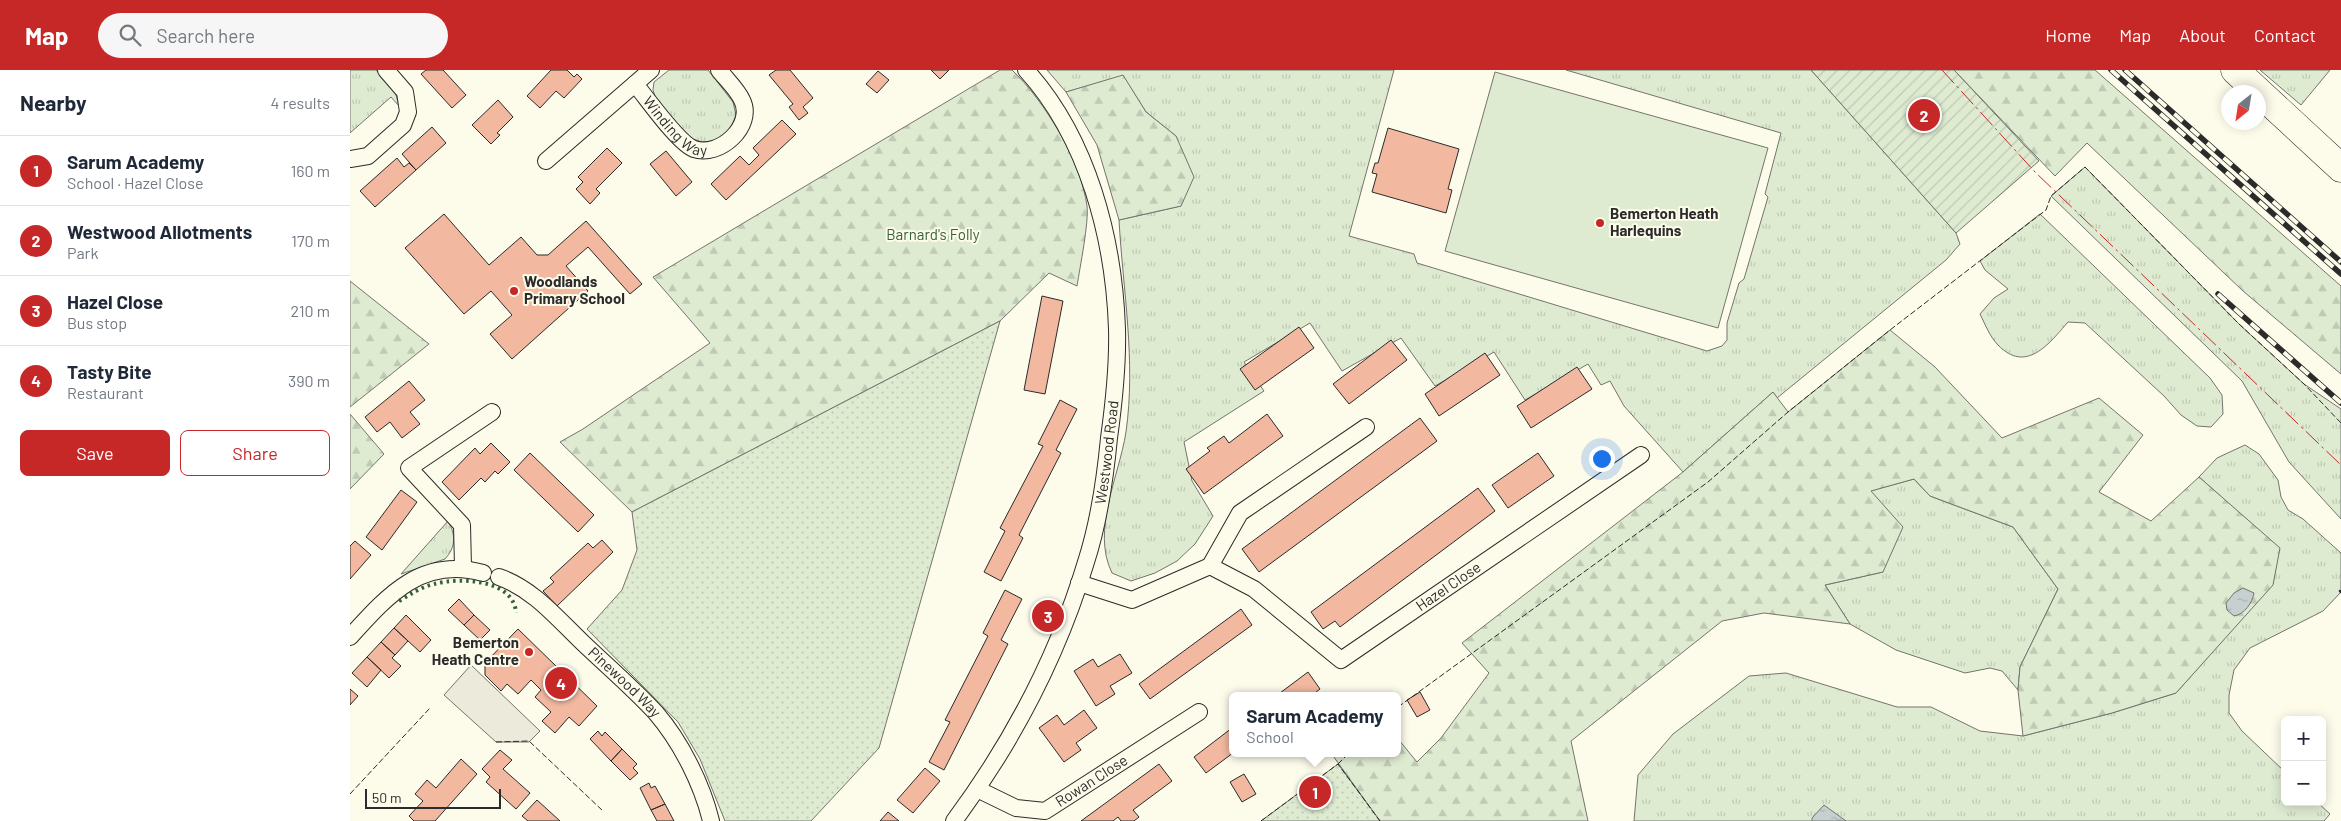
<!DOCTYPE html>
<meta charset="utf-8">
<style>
:root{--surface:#fff;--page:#f6f6f7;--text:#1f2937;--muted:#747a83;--line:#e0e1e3;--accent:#c62828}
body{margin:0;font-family:Barlow,sans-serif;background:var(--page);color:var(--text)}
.controls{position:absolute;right:15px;bottom:15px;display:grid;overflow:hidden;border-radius:8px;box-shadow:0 2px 12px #0003}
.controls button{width:45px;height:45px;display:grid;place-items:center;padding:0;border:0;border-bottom:1px solid var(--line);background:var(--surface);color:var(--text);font:25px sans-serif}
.compass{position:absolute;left:1871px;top:15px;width:45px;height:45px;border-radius:50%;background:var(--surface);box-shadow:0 2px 12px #0003;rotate:210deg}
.scale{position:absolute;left:15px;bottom:12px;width:136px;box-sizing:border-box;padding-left:5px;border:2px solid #2b2b2b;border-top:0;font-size:14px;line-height:18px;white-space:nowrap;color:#2b2b2b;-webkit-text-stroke:4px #fdfbea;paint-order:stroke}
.you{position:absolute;left:1251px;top:388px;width:18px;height:18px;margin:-12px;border:4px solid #fff;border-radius:50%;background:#1a73e8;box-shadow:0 0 0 8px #1a73e833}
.badge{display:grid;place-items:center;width:32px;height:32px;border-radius:50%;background:var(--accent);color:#fff;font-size:16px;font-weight:700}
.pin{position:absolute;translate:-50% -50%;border:2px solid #fff;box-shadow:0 1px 5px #0006}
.popup{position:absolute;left:879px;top:622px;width:172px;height:65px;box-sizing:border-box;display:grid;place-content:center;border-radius:8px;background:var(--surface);filter:drop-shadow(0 1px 4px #0005);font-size:16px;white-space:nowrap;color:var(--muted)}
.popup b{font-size:19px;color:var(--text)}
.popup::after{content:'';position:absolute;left:50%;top:100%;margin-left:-10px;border:10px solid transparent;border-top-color:var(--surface)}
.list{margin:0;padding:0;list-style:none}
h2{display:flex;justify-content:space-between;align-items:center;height:65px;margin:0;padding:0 20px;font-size:21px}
h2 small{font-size:16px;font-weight:400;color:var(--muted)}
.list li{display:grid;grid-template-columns:32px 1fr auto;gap:15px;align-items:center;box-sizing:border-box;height:70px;padding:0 20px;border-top:1px solid var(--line)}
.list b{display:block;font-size:19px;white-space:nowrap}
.list p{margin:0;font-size:16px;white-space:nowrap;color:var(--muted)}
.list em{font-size:16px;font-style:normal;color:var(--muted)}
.actions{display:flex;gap:10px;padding:15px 20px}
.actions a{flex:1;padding:11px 0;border:1px solid var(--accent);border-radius:8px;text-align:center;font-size:18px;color:var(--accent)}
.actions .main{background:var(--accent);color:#fff}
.icon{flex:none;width:28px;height:28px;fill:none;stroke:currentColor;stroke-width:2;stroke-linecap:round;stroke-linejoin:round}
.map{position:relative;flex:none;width:1991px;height:751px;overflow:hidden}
header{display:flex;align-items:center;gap:30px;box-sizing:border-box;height:70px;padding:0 25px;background:var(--accent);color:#fff}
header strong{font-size:24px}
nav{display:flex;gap:28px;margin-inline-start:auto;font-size:18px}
.search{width:350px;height:45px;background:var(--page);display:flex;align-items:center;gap:12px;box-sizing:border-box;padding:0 18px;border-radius:28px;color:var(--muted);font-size:19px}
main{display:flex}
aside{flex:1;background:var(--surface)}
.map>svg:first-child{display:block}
</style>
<header>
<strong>Map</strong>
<div class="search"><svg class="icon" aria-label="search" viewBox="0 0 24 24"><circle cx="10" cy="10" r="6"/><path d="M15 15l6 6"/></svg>Search here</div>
<nav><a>Home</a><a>Map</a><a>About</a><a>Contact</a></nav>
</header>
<main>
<aside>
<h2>Nearby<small>4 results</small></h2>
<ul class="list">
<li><span class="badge">1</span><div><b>Sarum Academy</b><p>School · Hazel Close</p></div><em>160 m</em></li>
<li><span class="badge">2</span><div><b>Westwood Allotments</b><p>Park</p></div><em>170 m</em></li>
<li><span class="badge">3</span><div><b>Hazel Close</b><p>Bus stop</p></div><em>210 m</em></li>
<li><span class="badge">4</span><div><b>Tasty Bite</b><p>Restaurant</p></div><em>390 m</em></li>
</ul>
<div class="actions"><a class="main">Save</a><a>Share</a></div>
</aside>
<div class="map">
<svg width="1991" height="751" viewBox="0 0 1991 751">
<defs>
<pattern id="grass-tufts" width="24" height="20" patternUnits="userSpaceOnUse" patternTransform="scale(1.25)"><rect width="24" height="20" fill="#deebd1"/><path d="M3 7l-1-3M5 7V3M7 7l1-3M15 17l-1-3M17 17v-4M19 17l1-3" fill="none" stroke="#bfcab4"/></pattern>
<pattern id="forest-firs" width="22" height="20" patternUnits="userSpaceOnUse" patternTransform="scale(1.25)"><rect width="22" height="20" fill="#deebd1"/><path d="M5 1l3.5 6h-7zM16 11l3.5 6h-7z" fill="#bfcab4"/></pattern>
<pattern id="park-dots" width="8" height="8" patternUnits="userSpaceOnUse" patternTransform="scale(1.25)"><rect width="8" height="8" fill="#deebd1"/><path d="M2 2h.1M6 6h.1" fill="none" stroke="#bfcab4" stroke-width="1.8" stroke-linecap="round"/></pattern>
<pattern id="garden-furrows" width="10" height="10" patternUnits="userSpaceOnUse" patternTransform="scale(1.25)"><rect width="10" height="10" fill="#deebd1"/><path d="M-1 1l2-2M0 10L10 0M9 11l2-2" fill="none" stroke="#bfcab4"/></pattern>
<pattern id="water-ripples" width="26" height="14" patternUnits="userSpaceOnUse" patternTransform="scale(1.25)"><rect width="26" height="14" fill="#c7d0d0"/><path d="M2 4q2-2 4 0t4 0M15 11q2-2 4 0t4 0" fill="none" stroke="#abb3b3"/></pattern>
</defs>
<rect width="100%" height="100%" fill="#fdfbea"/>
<path fill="url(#grass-tufts)" stroke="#74746e" d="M0 0H26L45 21 49 36 41 27 0 63Z
M319 0H358L383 32 386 45 381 57 374 66 363 71 352 72 340 68 306 29 303 20 304 12Z
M697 0H1044L999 166 1064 184 1067 193 1357 281 1372 276 1377 270V253L1389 213 1394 209 1418 127 1415 124 1431 63 1216 0H1461L1606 163 1610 174 1596 190 1427 328 1423 322 1333 402 1274 336 1260 311 1251 315 1238 294 1175 330 1144 282 1085 316 1051 268 992 301 960 253 894 292 914 321 834 372 842 411 863 446 845 474 827 491 805 503 781 511 762 503C741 460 769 407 776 362 786 291 773 221 769 150L831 136 826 66 796 42 773 6 716 22Z
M1910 0H1980L1951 35Z
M1735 97 1889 254 1954 314 1991 339V449L1939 392 1892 311 1701 126Z
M1690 144 1860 308 1872 325 1873 344 1861 357 1847 356 1831 345 1814 326 1735 253 1718 252C1699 274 1676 304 1648 275 1640 267 1635 254 1630 244L1644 228 1658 219 1635 200 1630 191Z
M1895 375 1909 384 1928 410 1931 427 1938 440 1953 449 1991 483V522L1973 541 1900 578 1884 600 1879 625V643L1892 661 1935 702V732H1967L1980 744 1974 751H1284L1288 705 1323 664 1399 606 1436 603 1547 637H1581L1630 661 1673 666 1762 643 1826 623 1923 514 1929 478 1849 407 1867 388Z
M1564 409 1580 426 1663 457 1708 519 1670 597 1668 620 1652 601 1640 598 1615 603 1546 580 1500 554 1475 515 1533 502 1520 421Z
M98 451C106 465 106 477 95 489L51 504Z"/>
<path fill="url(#forest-firs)" stroke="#74746e" d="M650 0H662C694 30 731 91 737 136 739 152 730 197 727 216L699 203 650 251 282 442 210 372 233 359 360 273 303 207Z
M1604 0H1745L1991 216V304L1893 221 1737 73 1705 106Z
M773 5 796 42 826 66 844 107 831 136 769 150 747 75 716 22Z
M0 211 79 274 0 337Z
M1540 260 1585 297 1652 368 1749 328 1793 365 1749 422 1801 451 1849 407 1930 478 1923 515 1826 623 1762 643 1673 666 1668 620 1670 597 1708 519 1663 457 1580 426 1564 409 1521 421 1553 457 1533 502 1475 515 1500 554 1414 543 1372 551 1221 671 1238 751H1030L981 683H1048V669L1067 692 1091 668 1139 603 1112 573 1333 402 1423 322 1438 342Z
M0 344 34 384 0 419Z"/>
<path fill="url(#park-dots)" stroke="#74746e" d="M650 251 529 678 461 751H375L350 689 328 652 237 559 272 520 287 480 282 442Z
M988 694 1030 751H911Z"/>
<path fill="url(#garden-furrows)" stroke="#74746e" d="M1461 0H1604L1689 91 1606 163Z"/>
<path fill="#deebd1" stroke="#74746e" d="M1145 2 1418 78 1368 258 1095 181Z"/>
<path fill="#eceadb" stroke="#74746e" d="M121 595 190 661 179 672H146L94 625Z"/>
<path fill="url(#water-ripples)" stroke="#74746e" d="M1893 518 1904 523C1902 533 1895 544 1884 546L1877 540 1876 533 1884 523Z
M1474 735 1496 751H1462V748Z"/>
<path fill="#f2b8a0" stroke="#2b2b2b" d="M76 0H93L116 25 102 38 71 4Z
M201 0H217L224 7 227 4 232 9 214 28 206 21 190 38 177 26Z
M426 0H440L463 28 453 37 458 43 449 50 439 37 443 34 419 5Z
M581 0H599L590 9Z
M528 1 539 10 527 23 516 14Z
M148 30 163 47 147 63 150 65 141 74 122 55Z
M432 50 446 64 376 130 361 114 390 86 399 95 409 85 403 78Z
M82 57 96 73 66 100 52 84Z
M1038 58 1109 79 1098 119 1102 120 1096 143 1022 122 1027 104 1022 103 1025 93H1028Z
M257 78 272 93 246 119 250 123 240 134 226 119 233 112 228 107Z
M316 81 342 112 326 126 300 94Z
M47 88 54 97 59 93 66 100 25 137 10 121Z
M94 144 139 195 171 167 187 185H198L236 151 292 214 280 224 238 177 216 196 238 221 162 289 140 264 162 245 141 221 114 244 55 178Z
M692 226 713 231 695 324 674 320Z
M949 257 964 278 905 320 890 299Z
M1041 270 1057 290 999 334 983 314Z
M1135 283 1150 305 1089 346 1075 324Z
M1227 297 1242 319 1181 358 1167 336Z
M59 311 75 330 60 342 70 354 52 368 40 352 27 362 15 347Z
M710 330 727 339 706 380 711 383 669 465 673 468 651 511 634 502 655 461 650 458 693 376 688 374Z
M917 344 933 366 854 424 836 399 860 381 857 378 874 366 879 373Z
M1070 348 1087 371 909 502 892 479Z
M141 373 160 392 148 404 145 401 135 412 131 408 109 430 92 412 125 378 130 384Z
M180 383 244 445 228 462 164 400Z
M1188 383 1204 406 1158 438 1142 415Z
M1128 418 1145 441 990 557 985 551 973 559 961 542Z
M51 420 67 432 32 480 16 467Z
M252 470 263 482 207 536 193 521 204 512 200 508 238 473 243 478Z
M5 471 21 485 0 509V476Z
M655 520 672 529 651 570 658 574 594 700 579 692 600 652 595 650 638 566 633 563Z
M109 529 124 545 114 555 98 540Z
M891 539 902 555 800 629 789 614Z
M56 545 81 570 70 582 44 558Z
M124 545 140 560 130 570 114 555Z
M44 558 58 571 45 585 31 572Z
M168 559 247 636 229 656 219 647 205 663 192 651 201 642 185 627 191 620 181 610 168 624 157 614 151 621 135 605V593Z
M31 572 45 585 42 588 51 596 39 608 17 587Z
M770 584 782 603 760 616 765 624 746 636 724 601 743 589 748 597Z
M17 587 31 600 17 617 2 603Z
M958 602 970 619 961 626H926Z
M0 619 8 626 0 635Z
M1070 622 1080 640 1067 647 1057 630Z
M734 640 747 658 726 673 731 680 714 692 689 658 707 645 714 655Z
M882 658 883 683 856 703 844 687Z
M248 661 252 666 255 662 272 679 261 691 240 669Z
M272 679 287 694 283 698 288 703 280 710 261 691Z
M150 680 162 690 153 699 180 723 166 739 136 712 140 707 132 699Z
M111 689 127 704 85 751H64L59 746 73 731 65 724 77 710 86 718Z
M809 694 822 711 783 740 789 747 784 751H771L768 747 763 751H731Z
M575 698 590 711 563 743 547 730Z
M894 704 906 724 892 732 880 712Z
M299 713 301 718 305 716 315 734 301 740 290 718Z
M187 730 210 751H178L172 746Z
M315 734 324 751H307L301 740Z
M538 742 549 751H530Z"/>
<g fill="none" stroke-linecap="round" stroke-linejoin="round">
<g stroke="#2b2b2b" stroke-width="18">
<g id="minor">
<path id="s1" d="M285 14C297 28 328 73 344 79 369 88 405 56 392 30 387 19 376 9 369 0"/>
<path d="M0 89 18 86 53 55 58 42 55 22 36 0"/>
<path d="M196 91 301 0"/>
<path id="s2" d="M860 496 904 519 991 590 1291 385"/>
<path d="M113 497 112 455 59 398 142 342"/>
<path id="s3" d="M149 507C183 519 206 547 232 572 256 595 283 618 306 643 331 672 352 714 361 751"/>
<path d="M729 513 782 530 860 496 890 443 1016 357"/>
<path d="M0 567C38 525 72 486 133 503"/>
<path id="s4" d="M627 719 666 738 695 741 849 642"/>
<path id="s5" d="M604 751C662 673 708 585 736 492 749 452 755 410 759 368 764 332 768 296 767 259 764 169 738 68 676 0"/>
</g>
</g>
<g stroke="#2b2b2b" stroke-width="29">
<path id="trunk" d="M1885 0 1991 98"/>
</g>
<use href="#minor" stroke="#fdfbea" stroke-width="16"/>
<use href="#trunk" stroke="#fdfbea" stroke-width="28"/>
<g stroke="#2b2b2b" stroke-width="5.5">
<path id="rail" d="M1761 0 1991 204
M1775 0 1991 192
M1868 224 1991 333"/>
</g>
<use href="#rail" stroke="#fdfbea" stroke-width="4" stroke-dasharray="11" stroke-linecap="butt"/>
<path stroke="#34623c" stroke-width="4" stroke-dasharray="2.5 4" stroke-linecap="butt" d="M49 531C61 524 71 517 84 514 110 507 164 509 166 543"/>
<path stroke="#2b2b2b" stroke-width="1" stroke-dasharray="6 2.5" stroke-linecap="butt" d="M1048 637 1358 412 1438 342 1540 260 1696 140 1701 126 1735 97 1889 254 1954 314 1991 353
M146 672 179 671 253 741
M988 694 999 683
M0 724 80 638
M911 751 988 694 1030 751"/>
<path stroke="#2b2b2b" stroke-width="2.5" d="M1990 521 1991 522"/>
<path stroke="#c62828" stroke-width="1" stroke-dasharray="18 4 2.5 4" stroke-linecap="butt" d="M1592 0 1685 102 1991 395"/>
</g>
<g fill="#c62828" stroke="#fdfbea" stroke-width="2">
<circle cx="1250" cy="153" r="5"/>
<circle cx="164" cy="221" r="5"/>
<circle cx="179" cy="582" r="5"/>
</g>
<g text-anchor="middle" stroke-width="4" stroke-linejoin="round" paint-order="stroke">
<g font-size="15" fill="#2b2b2b" stroke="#fdfbea">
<text dy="5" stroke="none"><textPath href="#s1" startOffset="60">Winding Way</textPath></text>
<text dy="5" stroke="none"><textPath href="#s5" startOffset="404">Westwood Road</textPath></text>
<text dy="5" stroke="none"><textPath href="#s2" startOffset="292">Hazel Close</textPath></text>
<text dy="5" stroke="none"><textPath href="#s3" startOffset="165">Pinewood Way</textPath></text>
<text dy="5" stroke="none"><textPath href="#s4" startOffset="128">Rowan Close</textPath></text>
</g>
<g font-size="15" font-weight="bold" fill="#2b2b2b" stroke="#fdfbea" text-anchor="start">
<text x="1260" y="149">Bemerton Heath<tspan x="1260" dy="17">Harlequins</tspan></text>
<text x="174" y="217">Woodlands<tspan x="174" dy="17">Primary School</tspan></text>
<text x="169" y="578" text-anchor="end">Bemerton<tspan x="169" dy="17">Heath Centre</tspan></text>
</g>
<g font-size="15" fill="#34623c" stroke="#fdfbea">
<text x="583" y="170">Barnard's Folly</text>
</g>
</g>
</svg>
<div class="controls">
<button>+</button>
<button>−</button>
</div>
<svg class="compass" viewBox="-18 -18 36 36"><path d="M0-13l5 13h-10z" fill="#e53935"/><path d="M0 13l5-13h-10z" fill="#747a83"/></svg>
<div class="scale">50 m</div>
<div class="you"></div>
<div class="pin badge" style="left:965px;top:722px">1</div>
<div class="popup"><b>Sarum Academy</b>School</div>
<div class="pin badge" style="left:1574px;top:45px">2</div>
<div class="pin badge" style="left:698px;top:546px">3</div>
<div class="pin badge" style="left:211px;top:613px">4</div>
</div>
</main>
